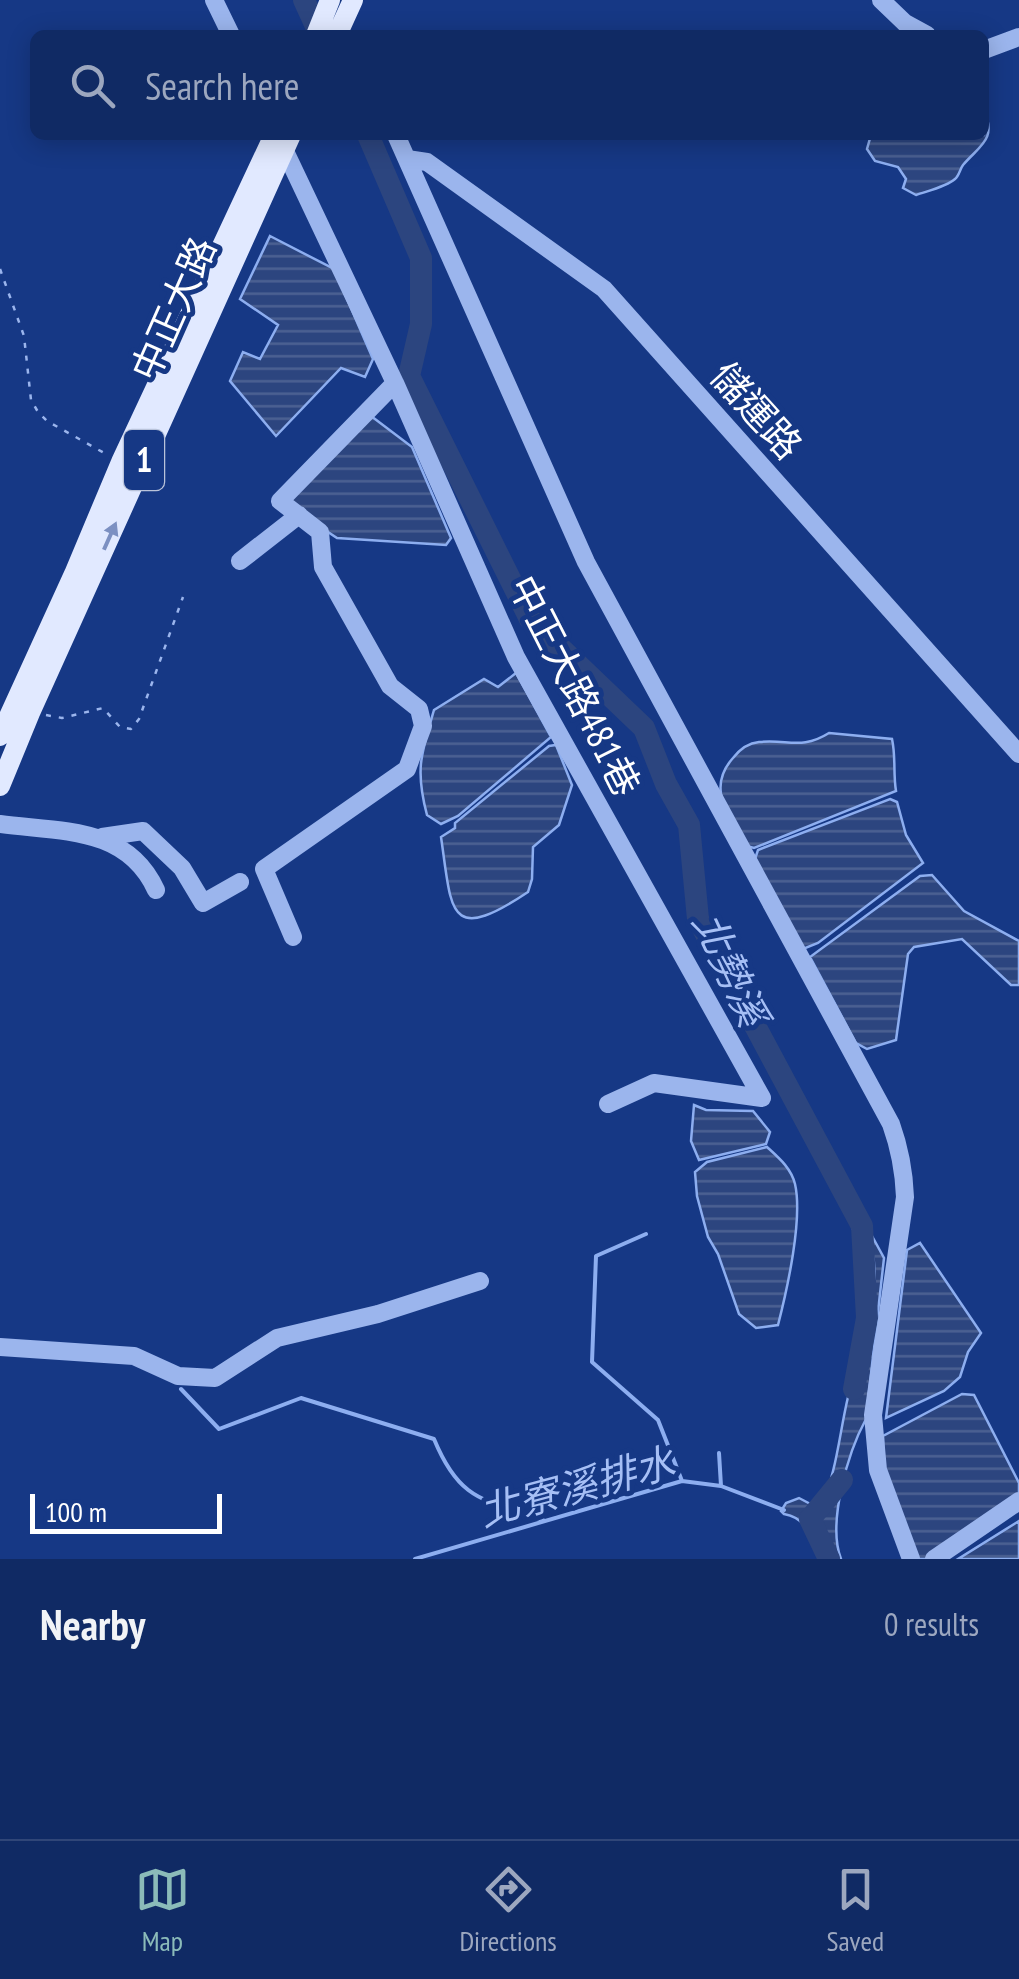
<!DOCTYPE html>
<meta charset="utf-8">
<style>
:root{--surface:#102a64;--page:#19326a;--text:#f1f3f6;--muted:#9ca7bf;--line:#304678;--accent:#8bbbb9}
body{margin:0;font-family:"PT Sans Narrow","Noto Sans TC",sans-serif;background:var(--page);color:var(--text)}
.scale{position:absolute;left:30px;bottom:25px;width:192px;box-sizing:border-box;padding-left:10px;border:5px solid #fff;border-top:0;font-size:28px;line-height:35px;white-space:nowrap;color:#fff;-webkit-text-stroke:8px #163885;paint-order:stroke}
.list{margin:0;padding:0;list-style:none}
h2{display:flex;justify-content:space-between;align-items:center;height:130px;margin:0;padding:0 40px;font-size:42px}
h2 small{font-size:32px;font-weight:400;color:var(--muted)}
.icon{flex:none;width:55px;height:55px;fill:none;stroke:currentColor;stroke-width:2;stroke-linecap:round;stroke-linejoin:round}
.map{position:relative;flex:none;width:1019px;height:1559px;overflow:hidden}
.search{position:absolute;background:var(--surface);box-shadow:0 5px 25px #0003;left:30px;right:30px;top:30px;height:110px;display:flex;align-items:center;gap:25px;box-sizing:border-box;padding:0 35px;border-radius:15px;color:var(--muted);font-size:38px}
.sheet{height:280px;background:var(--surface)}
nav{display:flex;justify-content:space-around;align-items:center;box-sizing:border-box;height:140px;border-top:2px solid var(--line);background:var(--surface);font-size:28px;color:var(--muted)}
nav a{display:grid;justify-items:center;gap:5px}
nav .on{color:var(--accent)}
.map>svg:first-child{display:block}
</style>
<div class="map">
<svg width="1019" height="1559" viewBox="0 0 1019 1559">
<defs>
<pattern id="water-rules" width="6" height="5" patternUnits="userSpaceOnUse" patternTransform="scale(2.5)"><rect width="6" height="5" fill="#2c457f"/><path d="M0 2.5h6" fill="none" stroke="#4c6192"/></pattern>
</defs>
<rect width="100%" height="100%" fill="#163885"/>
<path fill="url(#water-rules)" stroke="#8daef0" stroke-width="2.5" d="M984 110C997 140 980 145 963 165 960 169 959 176 955 179 946 187 927 191 916 195L903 188 906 179 898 167 875 161 867 149 871 135H984Z
M270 236 334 269 373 359 365 377 341 368 276 436 230 381 243 352 260 359 278 325 240 299Z
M371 416 412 447 451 538 446 545 337 538 286 504Z
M516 673 551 737 458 816 441 824 427 815C415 770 421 754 434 710L484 679 498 687Z
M829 733 892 739C896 757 893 773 896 791L754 848 743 845C729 814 706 788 733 758 740 749 748 743 759 742 788 739 802 750 829 733Z
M556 745 572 785 559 825 533 847 532 879 528 892C447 946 452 911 441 837L455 828V823L549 746Z
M890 799 897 802 906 835 923 863 818 943 803 949 754 862 758 850Z
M932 875 964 911 1019 941V985H1011L962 939 914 947 908 954 896 1040 867 1049 856 1043 810 957 920 876Z
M694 1105 706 1110 753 1111 770 1132 766 1144 699 1160 691 1141Z
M767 1147C779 1158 791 1168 795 1184 803 1219 787 1290 778 1325L756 1328 739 1314 718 1254 708 1237 697 1196 695 1172 707 1162Z
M866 1225 884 1258 866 1419C848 1452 827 1523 841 1559H819C811 1538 808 1518 784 1514L781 1511 786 1503 799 1498 820 1509C837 1472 839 1435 848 1397 858 1357 883 1292 872 1252 870 1244 859 1236 853 1229Z
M920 1243 981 1333 968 1352 960 1377 944 1391 886 1418 907 1250Z
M962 1394 974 1395 1019 1483V1505L933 1559H916L884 1491 883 1436Z
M1019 1521V1559H958Z"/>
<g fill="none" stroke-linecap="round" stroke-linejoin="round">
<path stroke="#8daef0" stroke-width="4" d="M646 1234 596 1256 592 1362 658 1420 682 1481
M181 1389 219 1429 301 1398 434 1439C460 1502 484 1499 543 1520
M719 1453 721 1486
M415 1559 682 1481 721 1486 784 1510"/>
<path stroke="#2c457f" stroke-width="22" d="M304 0 320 35
M368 135 421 258V324L409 376 530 619 644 728 666 784 689 825 698 919 862 1226 867 1318 854 1389
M829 1559 810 1519 842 1480"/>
<path stroke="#9bb5ed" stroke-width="2.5" stroke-dasharray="5 8" stroke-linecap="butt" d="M0 269 24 336 31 400 38 412 47 421 106 454
M46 715 62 718 103 708 120 727 131 729 139 719 183 597"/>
<path stroke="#9bb5ed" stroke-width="18" d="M214 0 231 35
M881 0 905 23 927 35
M984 50 1019 37
M396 135 586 562 891 1124C900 1149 904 1170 905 1197L873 1415 878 1470 911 1559
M284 149 395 383 516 657 762 1098 654 1083 608 1104
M407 159 427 162 604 289 1019 754
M240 561 299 515
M0 824C60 832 127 826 156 890
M102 837 143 831 182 868 203 903 240 882
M293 937 264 869 407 769 423 726 419 709 390 686 323 567 320 532 280 501 395 383
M0 1347 134 1356 178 1376 215 1378 277 1338 378 1314 480 1281
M934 1559 1019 1501"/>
<path stroke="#e1e9ff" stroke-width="20" d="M316 35 330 0
M337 35 353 0
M0 736 74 574 121 462 274 135
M0 786 30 713 291 135"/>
</g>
<defs><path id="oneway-solid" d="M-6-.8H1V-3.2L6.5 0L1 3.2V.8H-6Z" transform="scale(2.5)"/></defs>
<use fill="#7c90c2" href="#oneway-solid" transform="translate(110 536) rotate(-66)"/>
<g text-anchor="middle" stroke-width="10" stroke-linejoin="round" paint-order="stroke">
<rect fill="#163885" stroke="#b9c3da" stroke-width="2.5" x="124" y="430" width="40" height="60" rx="8"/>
<g font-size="35" font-weight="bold" fill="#fff">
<text x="144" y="472">1</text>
</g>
<g font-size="38" fill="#fff" stroke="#163885">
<text transform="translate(174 309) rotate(-66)" y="13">中正大路</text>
<text transform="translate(756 411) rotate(48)" y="13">儲運路</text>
<text transform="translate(574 686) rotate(63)" y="13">中正大路481巷</text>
</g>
<g font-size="40" font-style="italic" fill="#a6bff5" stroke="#163885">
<text transform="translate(730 969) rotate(65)" y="14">北勢溪</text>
<text transform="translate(577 1487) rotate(-15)" y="14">北寮溪排水</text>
</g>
</g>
</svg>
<div class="scale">100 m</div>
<div class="search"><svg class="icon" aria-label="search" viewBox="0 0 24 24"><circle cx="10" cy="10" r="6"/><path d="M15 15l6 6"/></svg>Search here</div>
</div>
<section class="sheet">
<h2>Nearby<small>0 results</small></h2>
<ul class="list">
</ul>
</section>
<nav>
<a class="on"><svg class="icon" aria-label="map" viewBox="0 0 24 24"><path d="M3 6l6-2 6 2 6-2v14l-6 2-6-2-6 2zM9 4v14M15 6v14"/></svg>Map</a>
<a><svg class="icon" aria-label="directions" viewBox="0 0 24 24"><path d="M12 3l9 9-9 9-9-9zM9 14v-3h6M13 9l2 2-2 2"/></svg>Directions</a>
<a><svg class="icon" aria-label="saved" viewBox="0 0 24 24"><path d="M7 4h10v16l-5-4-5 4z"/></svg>Saved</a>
</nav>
